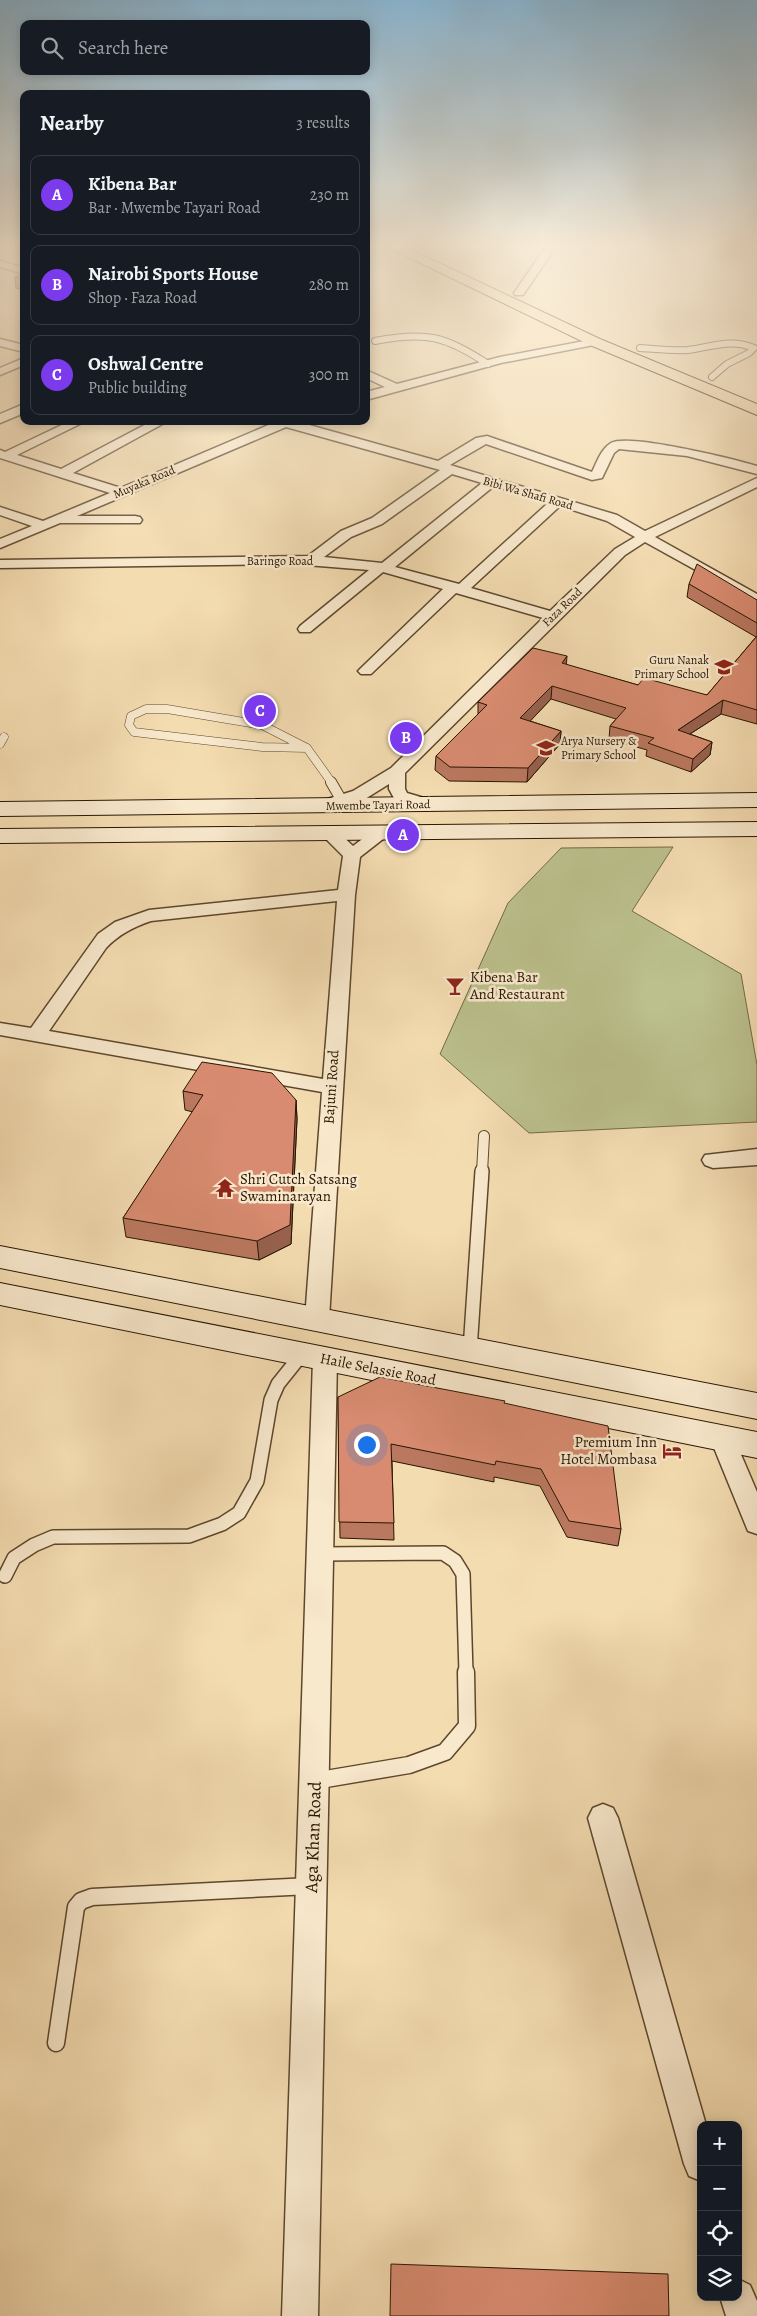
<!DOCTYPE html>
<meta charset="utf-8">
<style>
:root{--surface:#171b24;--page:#242831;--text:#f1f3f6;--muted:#9ea1a6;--line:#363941;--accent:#7c3aed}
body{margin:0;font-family:Alegreya,serif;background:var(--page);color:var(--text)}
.controls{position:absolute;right:15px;bottom:15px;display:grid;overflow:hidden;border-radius:10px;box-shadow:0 2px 12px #0003}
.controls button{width:45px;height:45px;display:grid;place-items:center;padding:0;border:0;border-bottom:1px solid var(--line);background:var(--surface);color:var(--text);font:25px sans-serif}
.you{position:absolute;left:366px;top:1444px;width:18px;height:18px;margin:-12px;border:4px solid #fff;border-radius:50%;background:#1a73e8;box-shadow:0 0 0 8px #1a73e833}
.badge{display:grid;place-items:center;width:32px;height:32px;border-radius:50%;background:var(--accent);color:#fff;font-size:16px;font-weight:700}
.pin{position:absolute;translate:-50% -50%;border:2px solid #fff;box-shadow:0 1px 5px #0006}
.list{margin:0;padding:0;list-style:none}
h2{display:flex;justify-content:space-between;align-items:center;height:65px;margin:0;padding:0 20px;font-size:21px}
h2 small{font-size:16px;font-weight:400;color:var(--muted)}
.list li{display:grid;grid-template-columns:32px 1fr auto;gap:15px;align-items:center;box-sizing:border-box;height:80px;margin:0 10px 10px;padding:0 10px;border:1px solid var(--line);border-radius:10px}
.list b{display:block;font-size:19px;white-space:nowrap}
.list p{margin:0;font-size:16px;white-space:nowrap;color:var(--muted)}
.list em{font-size:16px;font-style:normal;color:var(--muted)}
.icon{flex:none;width:28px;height:28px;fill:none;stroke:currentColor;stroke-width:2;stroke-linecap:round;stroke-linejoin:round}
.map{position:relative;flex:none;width:757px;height:2316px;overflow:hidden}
.search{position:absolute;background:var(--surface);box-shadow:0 2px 12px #0003;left:20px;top:20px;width:350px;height:55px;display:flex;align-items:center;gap:12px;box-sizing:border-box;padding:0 18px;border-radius:10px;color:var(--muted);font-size:19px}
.panel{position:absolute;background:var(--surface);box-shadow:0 2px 12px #0003;left:20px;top:90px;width:350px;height:335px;border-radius:10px}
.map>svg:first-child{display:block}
</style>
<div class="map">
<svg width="757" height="2316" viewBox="0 0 757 2316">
<rect width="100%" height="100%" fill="#f4dcb1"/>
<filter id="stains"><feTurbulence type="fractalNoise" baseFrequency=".004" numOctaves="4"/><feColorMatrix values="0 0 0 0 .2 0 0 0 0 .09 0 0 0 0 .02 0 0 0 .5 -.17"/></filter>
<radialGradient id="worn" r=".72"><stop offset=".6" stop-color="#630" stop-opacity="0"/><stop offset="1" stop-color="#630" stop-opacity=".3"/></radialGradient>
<path fill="#bbc08c" stroke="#726a46" d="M673 847 632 911 741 974 757 1065V1122L529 1133 440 1054 508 903 561 848Z"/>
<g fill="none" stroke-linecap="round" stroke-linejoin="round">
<g stroke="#5c472c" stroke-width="8">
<path id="lane-far4" d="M375 341C427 331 444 336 488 364
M640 348C656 349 672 351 688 350 712 347 731 338 754 348L749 353 727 364 712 377"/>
</g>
<g stroke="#5c472c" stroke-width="9">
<path id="lane-far3" d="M146 709H167L262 725 307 748 262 747 134 732 129 725 131 716Z
M0 744 4 737
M307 748 332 783"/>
</g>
<g stroke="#5c472c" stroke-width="12">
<path id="lane-far2" d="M331 782 342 801
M482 1172 484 1136"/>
</g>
<g stroke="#5c472c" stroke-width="16">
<path id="lane-far1" d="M470 1350 482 1171
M321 1554 443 1553 455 1561 463 1574 466 1673
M5 1576 14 1558 34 1545 53 1537 189 1536 222 1524 239 1513 257 1481 271 1400 278 1384 302 1354"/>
</g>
<g stroke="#5c472c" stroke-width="19">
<path id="lane" d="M314 1781 409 1765 445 1752 467 1726 466 1672
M56 2043 76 1907 81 1901 92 1897 310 1886"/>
</g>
<g stroke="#5c472c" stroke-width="3">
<path id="street" d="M547 245H557L523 295H515L514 293Z
M0 261 24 268V274L0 267Z
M0 339 24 345V352L0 346Z
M595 339 599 340 601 342 599 344 501 363 366 400V392L385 387 366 378V370L397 384 500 357Z
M24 358V365L0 375V368Z
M24 404V413L0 423V414Z
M70 421H86L17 455 61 469 152 421H168L73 473 121 488 273 423 272 421H295L438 461 476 438 487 436 592 472C597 462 601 449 611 443 628 433 734 459 757 466V474L687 456 619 449 614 453 602 478 592 480 486 444 450 465 617 515 645 531 757 478V487L655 537 757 594V604L645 542 625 555 405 773V789L407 793 431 800 433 804 431 808 425 809 395 800 389 789V784L365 799 327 810 321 809 319 805 321 801 353 791 391 768 543 618 456 593 371 674H361L358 671 361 668 443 589 383 572 310 632H300L298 629 300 626 369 570 294 564 0 568V560L308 556 341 531 372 518 440 470 286 427 77 516H135L140 517 142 520 140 523H60L0 548V539L32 526 0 515V507L43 521 110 493 0 458V450L5 452ZM452 474 482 483 382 563 324 557 351 537 382 524ZM494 486 548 503 459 584 395 567ZM560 506 607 521 635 537 615 549 550 611 471 588Z
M328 827 334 828 353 846 377 828H389L392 832 360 857 355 895 329 1319 325 1325 317 1328 309 1325 305 1319 322 1092 0 1035V1023L31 1028 98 934 115 922 149 910 338 890 343 856 319 832 322 828ZM337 901 323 1079 49 1031 106 948C118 935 133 927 151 921Z
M757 1149V1165L713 1168 705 1165 702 1160 705 1155Z
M325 1350 333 1352 337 1359 318 2316H282L313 1359 317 1352Z
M722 1428 731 1431 757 1492V1534L748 1531 710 1438 713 1431Z
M603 1804 613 1808 618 1818 706 2125H701V2181L689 2176 684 2164 588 1818 593 1808Z
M738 2279 750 2285 757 2301V2316H726L720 2297H738Z"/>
</g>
<g stroke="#291500" stroke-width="2">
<path id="secondary" d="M757 793V807L0 816V802Z
M757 822V836L0 843V829Z
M0 1246 757 1393V1419L0 1268Z
M0 1283 757 1432V1458L0 1305Z"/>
</g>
<g stroke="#291500" stroke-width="2">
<path id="highway" d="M383 245H401L600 339 757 404V415L590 345Z"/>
</g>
<use href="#lane-far4" stroke="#f8e8cc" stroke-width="6"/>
<use href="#lane-far3" stroke="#f8e8cc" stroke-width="8"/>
<use href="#lane-far2" stroke="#f8e8cc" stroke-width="10"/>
<use href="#lane-far1" stroke="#f8e8cc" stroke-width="13"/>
<use href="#lane" stroke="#f8e8cc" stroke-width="16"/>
<use href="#street" fill="#f8e8cc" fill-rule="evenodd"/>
<use href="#secondary" fill="#f8e8cc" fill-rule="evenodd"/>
<use href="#highway" fill="#f4dcb1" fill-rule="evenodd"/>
</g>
<path fill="#ba7860" stroke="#291500" d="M24 272V290L16 288 15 277Z
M689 584 757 600V724L721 714 690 734 712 742 710 755 691 772 646 756 647 750 609 739 610 726 616 719 551 699 530 721 561 731 560 744 527 782 449 781 435 770 436 756 478 714V702L567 665 638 685 707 695 756 637 687 597Z
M183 1091 296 1100 297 1119 291 1244 259 1260 126 1237 123 1218 193 1112 185 1110Z
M338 1397 504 1403 621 1529 618 1546 567 1537 540 1486 494 1477V1482L392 1461 394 1540 340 1538Z"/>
<path fill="#97614e" stroke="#291500" d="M567 656 566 669 562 663Z
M552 686 551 699 520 732V718Z
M723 700 721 714 676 743 678 730Z
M561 731 560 744 527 782 528 768Z
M712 742 710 755 691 772 693 759Z
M296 1100 297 1119 291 1244 259 1260 257 1241Z"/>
<path fill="#d88b70" stroke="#291500" d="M24 272V279L15 277Z
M697 564 757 600V623L689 584Z
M757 636V710L723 700 678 730 712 742 693 759 648 743 654 738 610 726 626 708 552 686 520 718 561 731 528 768 450 767 436 756 487 705 478 702 533 648 567 656 562 663 638 685 644 678 707 695Z
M202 1062 272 1073 296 1100 290 1225 257 1241 123 1218 203 1095 183 1091Z
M380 1377 505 1401 504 1403 608 1426 621 1529 569 1521 541 1469 496 1461 495 1465 391 1444 394 1523 339 1522 338 1397Z
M391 2264 668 2274 669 2316H390Z"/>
<linearGradient id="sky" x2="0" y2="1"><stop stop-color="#8ab6d3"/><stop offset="0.43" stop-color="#faefdc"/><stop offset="1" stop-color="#faefdc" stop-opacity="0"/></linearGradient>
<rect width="757" height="570" fill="url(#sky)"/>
<defs>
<g id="school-bare" transform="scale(1.5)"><path d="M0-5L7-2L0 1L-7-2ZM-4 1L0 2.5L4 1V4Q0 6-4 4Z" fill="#8f2418" stroke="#f8e8cc" stroke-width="2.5" paint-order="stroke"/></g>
<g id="bar-bare" transform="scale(1.5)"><path d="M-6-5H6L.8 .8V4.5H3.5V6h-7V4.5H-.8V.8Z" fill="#8f2418" stroke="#f8e8cc" stroke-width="2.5" paint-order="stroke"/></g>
<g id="temple-bare" transform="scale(1.5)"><path d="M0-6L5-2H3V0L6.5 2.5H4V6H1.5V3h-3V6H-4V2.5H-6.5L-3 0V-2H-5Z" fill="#8f2418" stroke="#f8e8cc" stroke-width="2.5" paint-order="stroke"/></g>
<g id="hotel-bare" transform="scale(1.5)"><path d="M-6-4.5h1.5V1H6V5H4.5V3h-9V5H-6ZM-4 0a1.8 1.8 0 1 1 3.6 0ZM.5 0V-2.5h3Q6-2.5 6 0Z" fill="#8f2418" stroke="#f8e8cc" stroke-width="2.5" paint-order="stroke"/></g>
</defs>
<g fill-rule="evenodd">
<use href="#school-bare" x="724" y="667"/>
<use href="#school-bare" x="546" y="748"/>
<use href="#bar-bare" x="455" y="986"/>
<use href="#temple-bare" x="225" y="1188"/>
<use href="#hotel-bare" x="672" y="1451"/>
</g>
<g text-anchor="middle" stroke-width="5" stroke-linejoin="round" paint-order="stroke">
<g font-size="12" fill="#291500" stroke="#f8e8cc">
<text transform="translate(144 482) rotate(-23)" y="4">Muyaka Road</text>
<text transform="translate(528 493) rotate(16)" y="4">Bibi Wa Shafi Road</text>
<text x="280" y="565">Baringo Road</text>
<text transform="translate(562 607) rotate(-44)" y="4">Faza Road</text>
<text transform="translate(378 805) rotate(-1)" y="4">Mwembe Tayari Road</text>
</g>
<g font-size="12" fill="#291500" stroke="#f8e8cc" text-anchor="end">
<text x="709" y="664">Guru Nanak<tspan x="709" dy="14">Primary School</tspan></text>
<text x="561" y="745" text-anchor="start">Arya Nursery &amp;<tspan x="561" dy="14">Primary School</tspan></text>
</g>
<g font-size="15" fill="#291500" stroke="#f8e8cc" text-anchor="start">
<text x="470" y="982">Kibena Bar<tspan x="470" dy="17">And Restaurant</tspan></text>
<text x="240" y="1184">Shri Cutch Satsang<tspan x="240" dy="17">Swaminarayan</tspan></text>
<text x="657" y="1447" text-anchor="end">Premium Inn<tspan x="657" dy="17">Hotel Mombasa</tspan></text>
</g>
<g font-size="15" fill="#291500" stroke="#f8e8cc">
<text transform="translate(331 1087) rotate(-86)" y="5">Bajuni Road</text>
<text transform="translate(378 1369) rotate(11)" y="5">Haile Selassie Road</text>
</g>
<g font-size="18" fill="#291500" stroke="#f8e8cc">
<text transform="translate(313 1837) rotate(-88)" y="6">Aga Khan Road</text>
</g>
</g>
<rect width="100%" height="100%" filter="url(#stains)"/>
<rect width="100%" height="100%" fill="url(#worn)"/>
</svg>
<div class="controls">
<button>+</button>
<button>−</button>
<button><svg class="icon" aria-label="locate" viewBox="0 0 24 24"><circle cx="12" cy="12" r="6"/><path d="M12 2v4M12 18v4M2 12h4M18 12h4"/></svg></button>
<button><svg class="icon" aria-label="layers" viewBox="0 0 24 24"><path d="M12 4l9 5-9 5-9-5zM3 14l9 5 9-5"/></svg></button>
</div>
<div class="you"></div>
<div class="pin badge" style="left:403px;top:835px">A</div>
<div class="pin badge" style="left:406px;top:738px">B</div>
<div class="pin badge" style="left:260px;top:711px">C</div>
<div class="search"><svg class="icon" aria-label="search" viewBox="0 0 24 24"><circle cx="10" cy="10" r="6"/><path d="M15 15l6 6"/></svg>Search here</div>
<section class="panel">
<h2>Nearby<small>3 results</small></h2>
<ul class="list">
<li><span class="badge">A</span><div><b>Kibena Bar</b><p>Bar · Mwembe Tayari Road</p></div><em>230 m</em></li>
<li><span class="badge">B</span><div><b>Nairobi Sports House</b><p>Shop · Faza Road</p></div><em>280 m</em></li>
<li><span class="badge">C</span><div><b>Oshwal Centre</b><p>Public building</p></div><em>300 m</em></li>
</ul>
</section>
</div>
